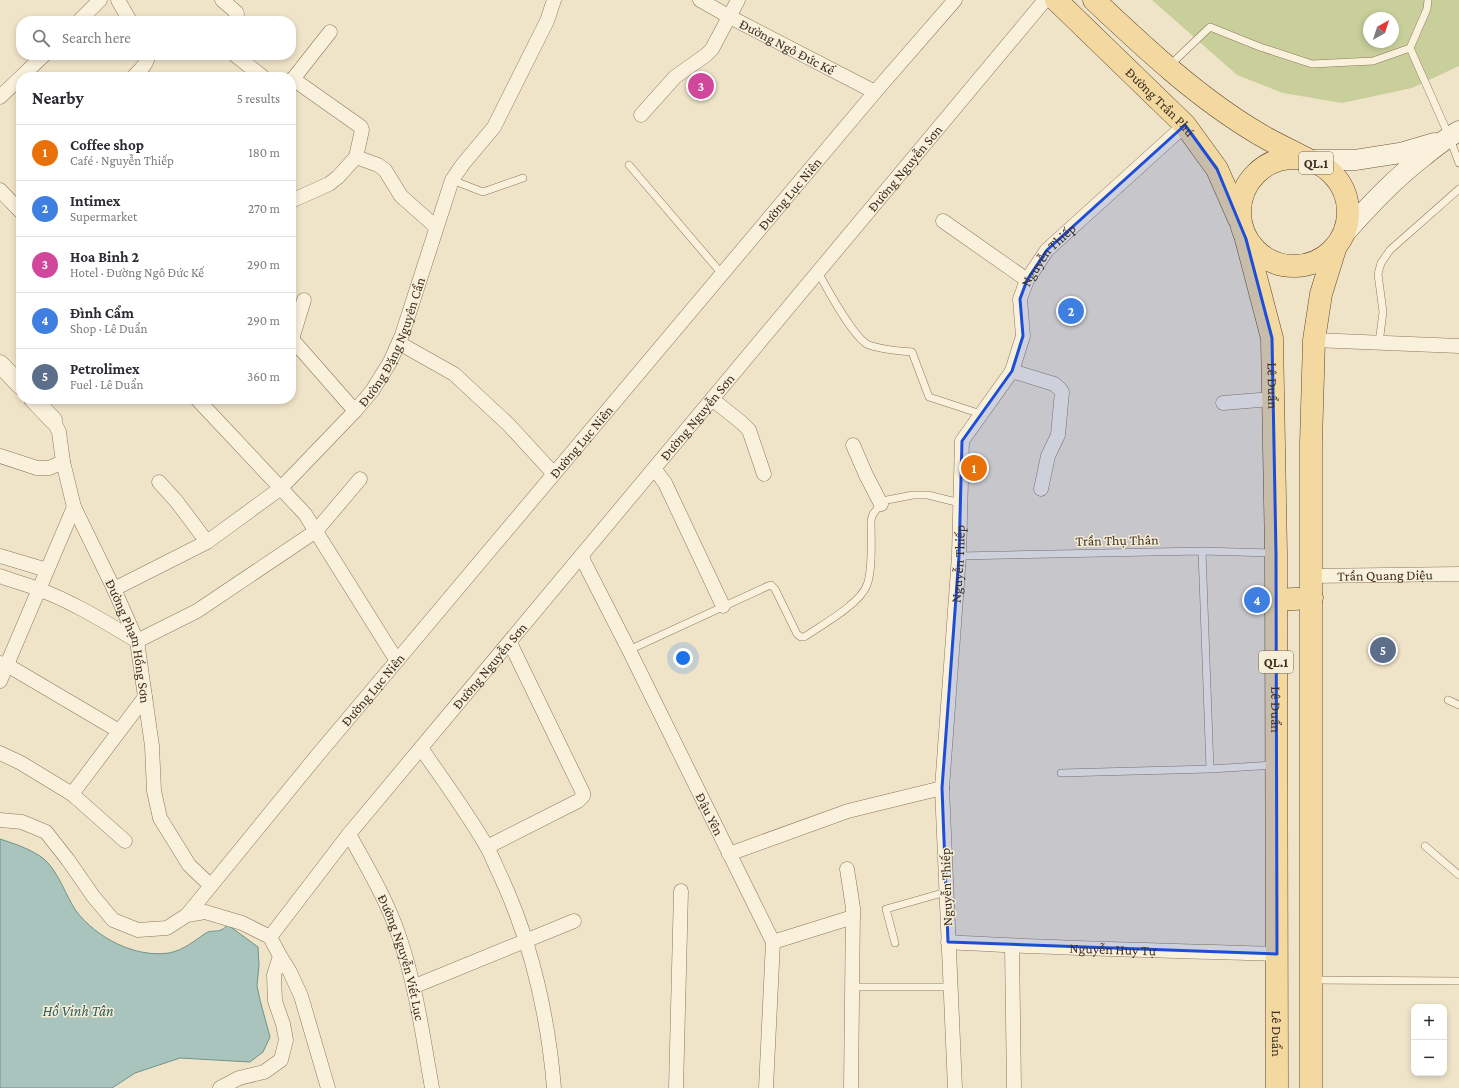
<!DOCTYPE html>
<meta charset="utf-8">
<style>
:root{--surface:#fff;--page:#f7f7f7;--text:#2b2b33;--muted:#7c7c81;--line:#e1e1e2;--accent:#9e2a2b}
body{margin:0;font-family:"Crimson Pro",serif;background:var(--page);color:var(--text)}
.controls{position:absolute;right:12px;bottom:12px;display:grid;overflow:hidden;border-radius:8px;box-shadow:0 2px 6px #0003}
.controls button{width:36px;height:36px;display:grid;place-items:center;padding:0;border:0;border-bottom:1px solid var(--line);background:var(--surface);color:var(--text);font:20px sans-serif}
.compass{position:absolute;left:1363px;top:12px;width:36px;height:36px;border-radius:50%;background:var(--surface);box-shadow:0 2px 6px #0003;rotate:39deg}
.you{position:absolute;left:683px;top:658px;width:14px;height:14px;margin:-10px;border:3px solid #fff;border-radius:50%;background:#1a73e8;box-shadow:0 0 0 6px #1a73e833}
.badge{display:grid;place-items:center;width:26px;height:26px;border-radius:50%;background:var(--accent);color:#fff;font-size:13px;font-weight:700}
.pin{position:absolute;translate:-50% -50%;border:2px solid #fff;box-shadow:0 1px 4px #0006}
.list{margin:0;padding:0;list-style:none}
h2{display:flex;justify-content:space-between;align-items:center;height:52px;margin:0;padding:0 16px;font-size:17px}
h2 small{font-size:13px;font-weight:400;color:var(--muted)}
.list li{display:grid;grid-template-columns:26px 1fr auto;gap:12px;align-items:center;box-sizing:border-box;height:56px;padding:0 16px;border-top:1px solid var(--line)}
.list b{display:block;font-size:15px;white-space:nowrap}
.list p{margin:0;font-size:13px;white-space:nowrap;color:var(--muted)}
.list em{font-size:13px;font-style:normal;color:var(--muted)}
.icon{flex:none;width:22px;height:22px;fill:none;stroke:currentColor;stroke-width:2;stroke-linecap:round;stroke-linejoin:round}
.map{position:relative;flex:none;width:1459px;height:1088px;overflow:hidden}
.search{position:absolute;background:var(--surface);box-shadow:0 2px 6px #0003;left:16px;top:16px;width:280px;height:44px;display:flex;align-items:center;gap:10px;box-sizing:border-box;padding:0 14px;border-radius:16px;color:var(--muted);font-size:15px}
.panel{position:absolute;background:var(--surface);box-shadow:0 2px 6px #0003;left:16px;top:72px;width:280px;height:332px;border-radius:16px}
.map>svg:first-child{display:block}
</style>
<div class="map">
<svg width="1459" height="1088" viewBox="0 0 1459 1088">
<rect width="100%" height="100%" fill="#f0e4c8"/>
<path fill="#c9cf9b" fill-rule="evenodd" d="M1152 0H1459V66L1412 88 1342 103 1283 93 1237 75ZM1369 18H1393V42H1369Z"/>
<path fill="#a9c4bc" stroke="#6f938a" d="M0 839C15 844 31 849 44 859 58 871 66 896 76 911 97 938 135 958 169 953 184 950 194 941 206 933 211 930 216 932 221 930 224 929 226 926 228 925L258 947 259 965 257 986 260 1000 270 1037 263 1052 250 1062 180 1058 135 1073 112 1088H0Z"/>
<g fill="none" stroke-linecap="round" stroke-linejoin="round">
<g stroke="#8d765c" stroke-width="8">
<path id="service" d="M1410 48 1427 9 1428 0
M1169 66 1210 27 1260 47 1312 64 1373 61 1410 48 1449 136 1459 163
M629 165 722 274
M452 180 483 192 523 178
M818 272C826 287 855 340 869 345 883 350 899 351 912 352L929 397 981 414
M1379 343 1383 312 1378 274 1381 263 1390 250 1459 189
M1202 551 1210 769
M959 556 1202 551 1274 553
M629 650 768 586 771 585 775 589 797 634 801 637H804C822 625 860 604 867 585 873 569 871 538 871 520L873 514 881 504 887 500 913 495H928L960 503
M1448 700 1459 705
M1061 773 1210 769 1274 765
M1425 846 1459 875
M895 943 886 909 946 892
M1313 980 1459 981
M852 987H951"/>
</g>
<g stroke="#8d765c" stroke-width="15">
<g id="minor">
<path d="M118 0 130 21"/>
<path d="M222 0 236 12 237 14 235 21"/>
<path id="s1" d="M700 0 728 16 875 92"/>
<path d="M79 21 100 0"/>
<path d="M235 55 263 77"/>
<path d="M133 77C139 71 148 64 148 55"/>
<path d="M293 79 330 32"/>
<path d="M291 80 293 79 361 127 362 130 356 157 338 177 329 184 291 201"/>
<path d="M0 97 44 55"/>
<path d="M641 115 675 77 706 55 712 49 738 0"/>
<path d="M356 157 378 165 385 170 401 196 436 227"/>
<path d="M0 190 21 212"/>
<path d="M943 221 1027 280"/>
<path d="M291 338 355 411"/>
<path d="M292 339 304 300"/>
<path d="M1314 340 1459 346"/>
<path d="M399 343 454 374 508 424 554 474"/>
<path d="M1012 371 1054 384 1060 389 1062 392 1058 435 1048 456 1041 489"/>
<path d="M197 399 305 514 397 661"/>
<path d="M712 399 742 423 749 430 764 474"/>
<path d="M1223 403 1272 399"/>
<path id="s2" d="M53 420 59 432 63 462 74 507 114 589 137 641 152 746 154 791 160 818 189 865 210 885"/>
<path d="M853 445 866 475 881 504"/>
<path d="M0 456 37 468H49L63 462"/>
<path d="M651 472 656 471 665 483 723 606"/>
<path d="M159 482 177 502 207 542"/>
<path id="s3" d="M582 555 584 562 629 650 773 942 766 1088"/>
<path d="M0 556 47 570"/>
<path d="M0 576C13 581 26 584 38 589 73 602 105 622 137 641L197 611 316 531 360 479"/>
<path id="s4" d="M1312 576 1459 574"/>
<path id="s5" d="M114 589 207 542 281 488 355 411 372 391 390 362 402 335 452 180 463 164 494 127 547 21 554 0"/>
<path d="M0 663 7 665 119 731"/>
<path d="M0 681 74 507"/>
<path d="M421 748C443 780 468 814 487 847 492 856 496 867 501 877 531 942 548 1016 554 1088"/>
<path d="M0 753 21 763 72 794 125 841"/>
<path d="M72 794 145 697"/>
<path d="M0 820 22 822 46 832 68 860 93 896 113 920 138 930 167 928 187 915 205 912 242 923 270 937 280 956 274 975 275 1001 283 1024 286 1040 281 1060 264 1072 239 1078 220 1088"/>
<path id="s6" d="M349 834C367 867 387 900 399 936 416 985 423 1037 432 1088"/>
<path d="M487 847 578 801 583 796V793L512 647 511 640"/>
<path d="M729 854 848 811 942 788"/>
<path d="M847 869 853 908 851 1088"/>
<path id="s7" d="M187 915 316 757 875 92 955 0"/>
<path id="s8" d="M270 937 349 834 1045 0"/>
<path d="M773 942 853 917"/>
<path id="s9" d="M948 942C1057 949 1167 950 1277 954"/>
<path d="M1012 946 1014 1088"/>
<path d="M280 956 290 972 301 996 328 1088"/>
<path d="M415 986 574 921"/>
<path d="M676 1088 681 891"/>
<path id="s10" d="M955 1088 942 788 959 556 962 441 1012 371 1023 336 1020 299 1027 280 1047 250 1185 125"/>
</g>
</g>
<g stroke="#8d765c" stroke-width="19">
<path id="tertiary" d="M0 364 21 386
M33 399 53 420"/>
</g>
<g stroke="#6f573f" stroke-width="21">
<path id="secondary" d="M1308 160H1355L1400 153 1434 143
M1344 234C1369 206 1394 179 1424 156 1435 147 1446 138 1459 131"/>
</g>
<g stroke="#5b4430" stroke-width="23">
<g id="primary">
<path id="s11" d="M1056 0 1185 125 1217 169 1239 219"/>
<path d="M1094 0C1146 49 1198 98 1259 134 1274 143 1290 150 1305 158"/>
<circle cx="1294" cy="212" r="54"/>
<path id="s12" d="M1246 239 1272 338 1276 553 1277 1088"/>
<path d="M1276 600 1312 598"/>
<path d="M1311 1088V443L1314 340 1321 294 1335 249"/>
</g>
</g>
<use href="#service" stroke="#faf1dc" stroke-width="7"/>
<use href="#minor" stroke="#faf1dc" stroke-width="14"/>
<use href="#tertiary" stroke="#faf1dc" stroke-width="18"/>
<use href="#secondary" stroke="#faf1dc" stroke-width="20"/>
<use href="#primary" stroke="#f3d9a0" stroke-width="22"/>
</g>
<path fill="#1d4ed8" fill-opacity="0.2" stroke="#1d4ed8" stroke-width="3" stroke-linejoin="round" d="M1185 125 1217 169 1246 239 1272 338 1276 553 1277 954 948 942 942 788 959 556 962 441 1012 371 1023 336 1020 299 1027 280 1047 250Z"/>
<g text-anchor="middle" stroke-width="3" stroke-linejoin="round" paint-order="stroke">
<g fill="#f7eed8" stroke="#756857" stroke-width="1">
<rect x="1299" y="152" width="34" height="22" rx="3"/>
<rect x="1259" y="651" width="34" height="22" rx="3"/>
</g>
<g font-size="13" font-weight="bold" fill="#3d2e20">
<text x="1316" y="168">QL.1</text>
<text x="1276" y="667">QL.1</text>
</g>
<g font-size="14" fill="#3d2e20" stroke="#f7eed8">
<text dy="5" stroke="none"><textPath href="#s1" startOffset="99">Đường Ngô Đức Kế</textPath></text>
<text dy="5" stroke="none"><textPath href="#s11" startOffset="146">Đường Trần Phú</textPath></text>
<text dy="5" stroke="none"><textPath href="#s8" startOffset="997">Đường Nguyễn Sơn</textPath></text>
<text dy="5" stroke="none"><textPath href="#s7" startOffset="940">Đường Lục Niên</textPath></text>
<text dy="5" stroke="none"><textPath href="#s10" startOffset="861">Nguyễn Thiếp</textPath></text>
<text dy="5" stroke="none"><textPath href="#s5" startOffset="382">Đường Đặng Nguyên Cẩn</textPath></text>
<text dy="5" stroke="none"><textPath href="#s12" startOffset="150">Lê Duẩn</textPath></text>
<text dy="5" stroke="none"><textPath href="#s8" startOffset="673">Đường Nguyễn Sơn</textPath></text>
<text dy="5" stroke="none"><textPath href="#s7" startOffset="616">Đường Lục Niên</textPath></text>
<text transform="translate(1117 540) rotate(-1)" y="5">Trần Thụ Thân</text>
<text dy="5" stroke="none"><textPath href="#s10" startOffset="525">Nguyễn Thiếp</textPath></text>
<text dy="5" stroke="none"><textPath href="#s4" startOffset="73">Trần Quang Diệu</textPath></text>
<text dy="5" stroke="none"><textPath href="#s2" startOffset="236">Đường Phạm Hồng Sơn</textPath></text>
<text dy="5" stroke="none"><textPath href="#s8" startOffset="349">Đường Nguyễn Sơn</textPath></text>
<text dy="5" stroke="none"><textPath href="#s7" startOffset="292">Đường Lục Niên</textPath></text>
<text dy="5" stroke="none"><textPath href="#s12" startOffset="474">Lê Duẩn</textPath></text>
<text dy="5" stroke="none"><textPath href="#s3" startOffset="289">Đậu Yên</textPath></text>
<text transform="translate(946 887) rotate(-92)" y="5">Nguyễn Thiếp</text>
<text dy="5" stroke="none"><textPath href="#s9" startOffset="165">Nguyễn Huy Tự</textPath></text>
<text dy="5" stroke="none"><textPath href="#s6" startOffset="135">Đường Nguyễn Viết Lục</textPath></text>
<text dy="5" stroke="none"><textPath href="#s12" startOffset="798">Lê Duẩn</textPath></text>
</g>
<g font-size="15" font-style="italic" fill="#2f5d5a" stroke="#f7eed8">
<text x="78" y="1016">Hồ Vinh Tân</text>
</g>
</g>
</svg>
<div class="controls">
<button>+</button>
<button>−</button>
</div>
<svg class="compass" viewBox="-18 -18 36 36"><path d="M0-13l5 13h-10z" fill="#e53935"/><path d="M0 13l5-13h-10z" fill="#7c7c81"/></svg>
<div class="you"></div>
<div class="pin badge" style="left:974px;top:468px;background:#e8710a">1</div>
<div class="pin badge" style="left:1071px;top:311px;background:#3f7fe0">2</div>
<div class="pin badge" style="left:701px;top:86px;background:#d1479c">3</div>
<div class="pin badge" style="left:1257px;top:600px;background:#3f7fe0">4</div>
<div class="pin badge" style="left:1383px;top:650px;background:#5c6f8a">5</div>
<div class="search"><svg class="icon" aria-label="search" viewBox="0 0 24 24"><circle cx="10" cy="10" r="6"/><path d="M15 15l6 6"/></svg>Search here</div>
<section class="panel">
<h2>Nearby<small>5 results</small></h2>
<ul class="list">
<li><span class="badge" style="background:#e8710a">1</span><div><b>Coffee shop</b><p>Café · Nguyễn Thiếp</p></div><em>180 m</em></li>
<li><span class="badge" style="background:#3f7fe0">2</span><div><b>Intimex</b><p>Supermarket</p></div><em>270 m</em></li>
<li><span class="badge" style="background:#d1479c">3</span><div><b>Hoa Binh 2</b><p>Hotel · Đường Ngô Đức Kế</p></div><em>290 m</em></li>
<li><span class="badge" style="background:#3f7fe0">4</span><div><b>Đình Cẩm</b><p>Shop · Lê Duẩn</p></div><em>290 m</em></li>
<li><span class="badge" style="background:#5c6f8a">5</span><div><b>Petrolimex</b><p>Fuel · Lê Duẩn</p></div><em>360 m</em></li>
</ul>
</section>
</div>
